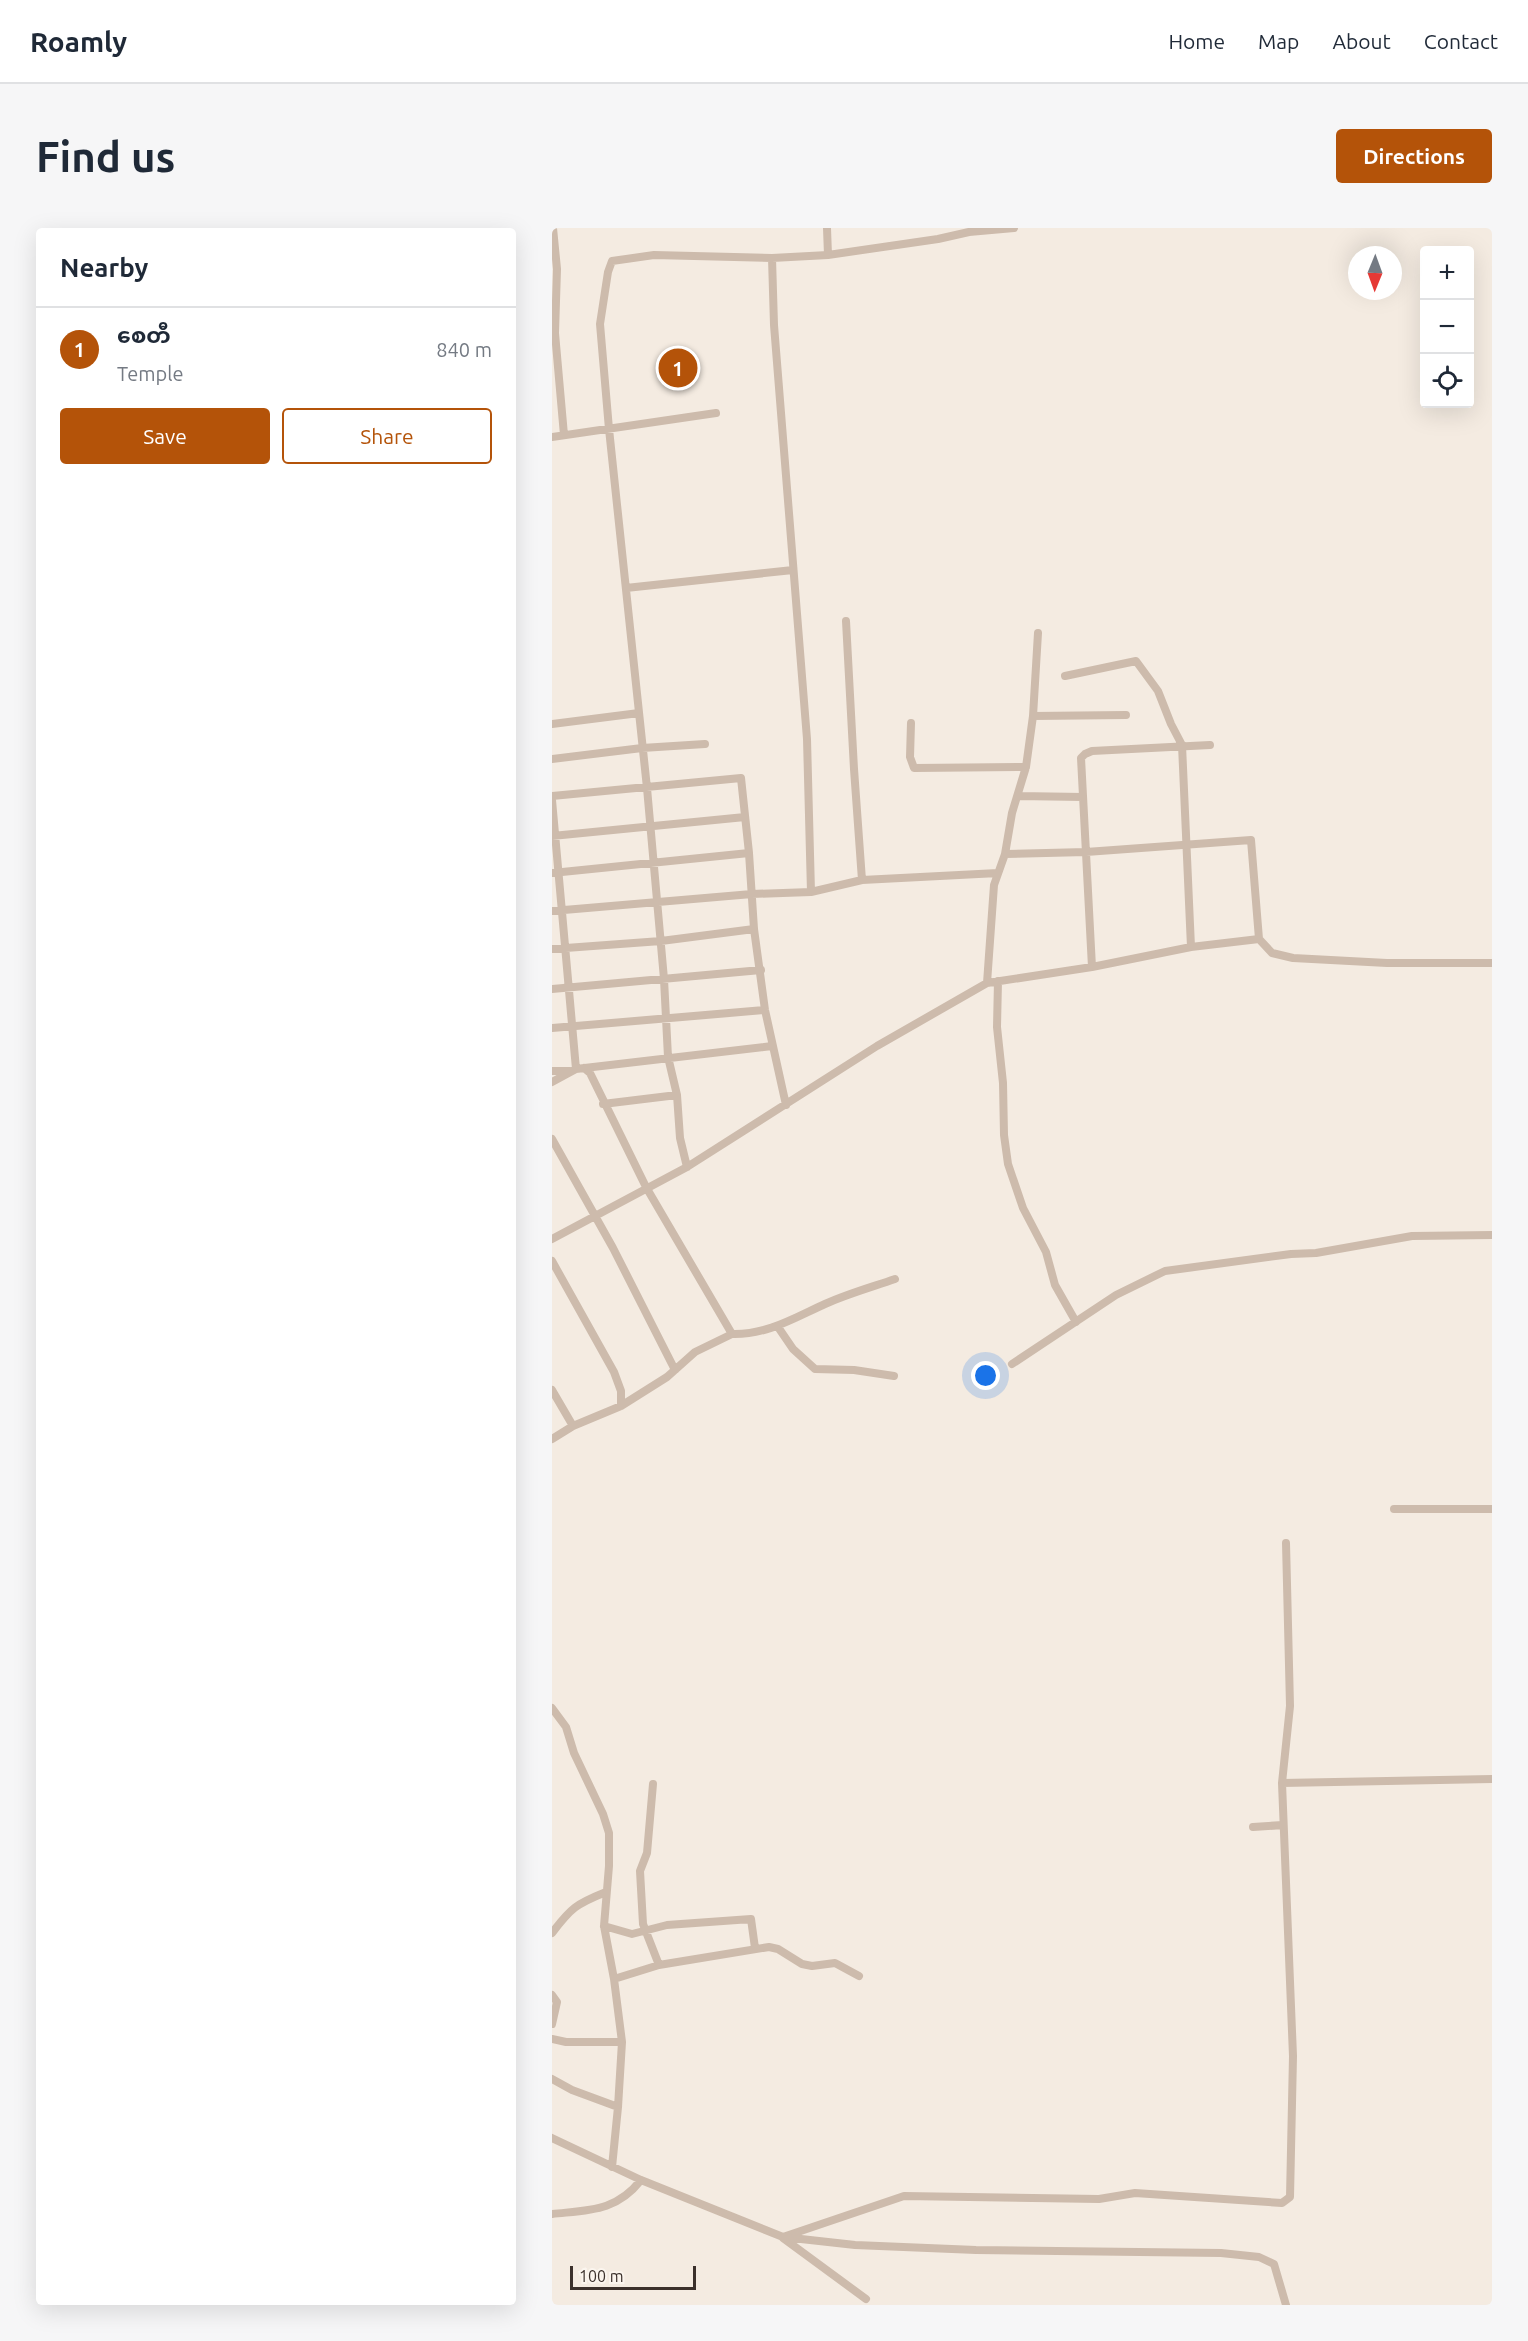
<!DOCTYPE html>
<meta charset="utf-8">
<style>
:root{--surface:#fff;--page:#f6f6f7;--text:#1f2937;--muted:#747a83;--line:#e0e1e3;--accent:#b45309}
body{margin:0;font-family:Ubuntu,"Noto Sans Myanmar",sans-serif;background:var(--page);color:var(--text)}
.controls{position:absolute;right:18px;top:18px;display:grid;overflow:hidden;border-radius:6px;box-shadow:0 6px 24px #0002}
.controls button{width:54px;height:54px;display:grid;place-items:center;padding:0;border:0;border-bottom:2px solid var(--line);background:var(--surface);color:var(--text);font:30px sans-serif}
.compass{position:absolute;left:796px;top:18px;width:54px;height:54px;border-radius:50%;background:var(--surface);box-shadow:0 6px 24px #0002;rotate:181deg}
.scale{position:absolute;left:18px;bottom:15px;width:126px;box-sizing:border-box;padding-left:6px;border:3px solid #3b302b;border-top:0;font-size:16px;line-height:21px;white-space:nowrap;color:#3b302b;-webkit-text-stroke:4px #fbf5ee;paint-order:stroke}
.you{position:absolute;left:434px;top:1148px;width:21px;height:21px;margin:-15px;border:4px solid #fff;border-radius:50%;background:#1a73e8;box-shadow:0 0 0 9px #1a73e833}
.badge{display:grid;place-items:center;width:39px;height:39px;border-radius:50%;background:var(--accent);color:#fff;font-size:20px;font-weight:700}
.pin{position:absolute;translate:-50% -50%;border:3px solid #fff;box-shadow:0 2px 6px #0006}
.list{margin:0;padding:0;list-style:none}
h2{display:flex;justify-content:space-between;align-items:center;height:78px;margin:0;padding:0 24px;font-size:26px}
h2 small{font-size:20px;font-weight:400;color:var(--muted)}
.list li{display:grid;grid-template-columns:39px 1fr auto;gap:18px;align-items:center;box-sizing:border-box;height:84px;padding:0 24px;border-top:2px solid var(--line)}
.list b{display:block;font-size:22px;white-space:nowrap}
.list p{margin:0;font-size:20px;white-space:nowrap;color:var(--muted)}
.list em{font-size:20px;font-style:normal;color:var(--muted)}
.actions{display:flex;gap:12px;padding:18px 24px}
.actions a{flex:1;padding:14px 0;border:2px solid var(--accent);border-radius:6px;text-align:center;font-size:21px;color:var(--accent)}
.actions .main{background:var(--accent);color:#fff}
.icon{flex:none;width:33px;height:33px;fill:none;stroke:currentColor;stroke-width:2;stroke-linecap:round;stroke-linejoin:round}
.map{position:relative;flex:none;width:940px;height:2077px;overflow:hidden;border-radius:6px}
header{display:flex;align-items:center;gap:36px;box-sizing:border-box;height:84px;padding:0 30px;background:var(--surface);border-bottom:2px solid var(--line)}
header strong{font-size:28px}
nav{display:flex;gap:33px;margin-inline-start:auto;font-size:21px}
.intro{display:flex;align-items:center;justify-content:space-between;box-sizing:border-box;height:144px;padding:0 36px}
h1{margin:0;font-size:42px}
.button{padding:15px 27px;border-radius:6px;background:var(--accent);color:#fff;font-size:21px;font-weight:700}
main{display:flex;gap:36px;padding:0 36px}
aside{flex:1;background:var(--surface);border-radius:6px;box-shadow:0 6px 24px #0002}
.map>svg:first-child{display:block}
</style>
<header>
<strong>Roamly</strong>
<nav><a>Home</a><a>Map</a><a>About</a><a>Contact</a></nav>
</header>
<div class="intro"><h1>Find us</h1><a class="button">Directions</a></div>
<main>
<aside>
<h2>Nearby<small></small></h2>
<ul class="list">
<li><span class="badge">1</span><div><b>စေတီ</b><p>Temple</p></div><em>840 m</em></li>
</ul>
<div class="actions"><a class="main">Save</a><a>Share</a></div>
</aside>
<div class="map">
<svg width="940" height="2077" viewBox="0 0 940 2077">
<rect width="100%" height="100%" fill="#f4ebe1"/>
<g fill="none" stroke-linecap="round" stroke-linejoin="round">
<path stroke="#cdbbac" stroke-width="8" d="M1 0 5 41 3 105 12 207
M275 0 276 27
M0 209 164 185
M74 360 241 342
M294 393 302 541 310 652
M513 448 584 433 606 463 619 496 630 517 639 719
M481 488 574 487
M359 495 358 529 362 540 474 539
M0 496 87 485
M0 531 90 520 153 516
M0 568 189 550 197 625 202 701 213 782 234 877
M466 568 531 569
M0 572 24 841
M0 608 193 589
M0 645 197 625
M259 664 255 511 222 97 220 30 276 27 386 11 417 4 462 0
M0 683 200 666 259 664 310 652 446 645
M707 711 720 725 741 730 835 735H940
M0 721 109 713 202 701
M540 739 529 530 533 526 540 523 658 517
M446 753 445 799 451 855 452 907 456 936 471 980 494 1024 503 1057 524 1094
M435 755 442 657 453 626 460 585 474 539 481 488 486 405
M0 761 209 742
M0 800 213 782
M0 843H18
M0 854 24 841 220 818
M51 876 125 867
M0 911 61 1020 123 1142
M135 939 128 910 125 867 116 829 112 751 95 560 57 201 48 96 56 44 60 33 102 27 220 30
M0 1011 135 939 325 818 435 755 540 739 639 719 707 711 699 612 534 624 453 626
M0 1033 62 1144 69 1163V1178
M226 1099 241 1121 263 1141 302 1142 342 1148
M180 1106C215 1107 242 1090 273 1076 295 1066 320 1059 343 1051
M460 1136 564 1067 613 1043 739 1026 764 1025 860 1008 940 1007
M0 1162 21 1198
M0 1211 21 1198 69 1178 115 1149 143 1124 180 1106 94 959 38 845 32 840
M842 1281H940
M0 1480 14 1499 22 1525 51 1586 57 1605V1638L52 1698 62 1751 70 1814 66 1879 60 1939
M730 1555 940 1551
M101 1556 95 1625 88 1643 91 1696 107 1737
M701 1599 731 1597
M52 1698 80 1706 115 1697 199 1691 203 1720
M0 1705C19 1680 24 1676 54 1664
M62 1751 107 1737 217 1719 226 1721 250 1736 260 1738 283 1735 307 1748
M0 1767 5 1774 0 1796
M0 1811 14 1814H70
M0 1851 20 1862 66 1879
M0 1910 89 1952 231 2009 303 2017 424 2022 669 2025 707 2029 722 2036 734 2077
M0 1986C36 1982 64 1984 89 1952
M231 2009 352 1968 547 1971 583 1965 730 1975 738 1969 741 1828 730 1555 738 1478 734 1315
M231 2010 314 2071"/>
</g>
</svg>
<div class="controls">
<button>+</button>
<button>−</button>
<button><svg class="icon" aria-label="locate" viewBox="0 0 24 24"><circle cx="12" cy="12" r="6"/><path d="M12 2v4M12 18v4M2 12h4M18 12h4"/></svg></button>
</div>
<svg class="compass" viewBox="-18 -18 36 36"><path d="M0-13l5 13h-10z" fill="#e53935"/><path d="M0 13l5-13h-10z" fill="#747a83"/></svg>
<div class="scale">100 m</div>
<div class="you"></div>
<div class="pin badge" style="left:126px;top:140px">1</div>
</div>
</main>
